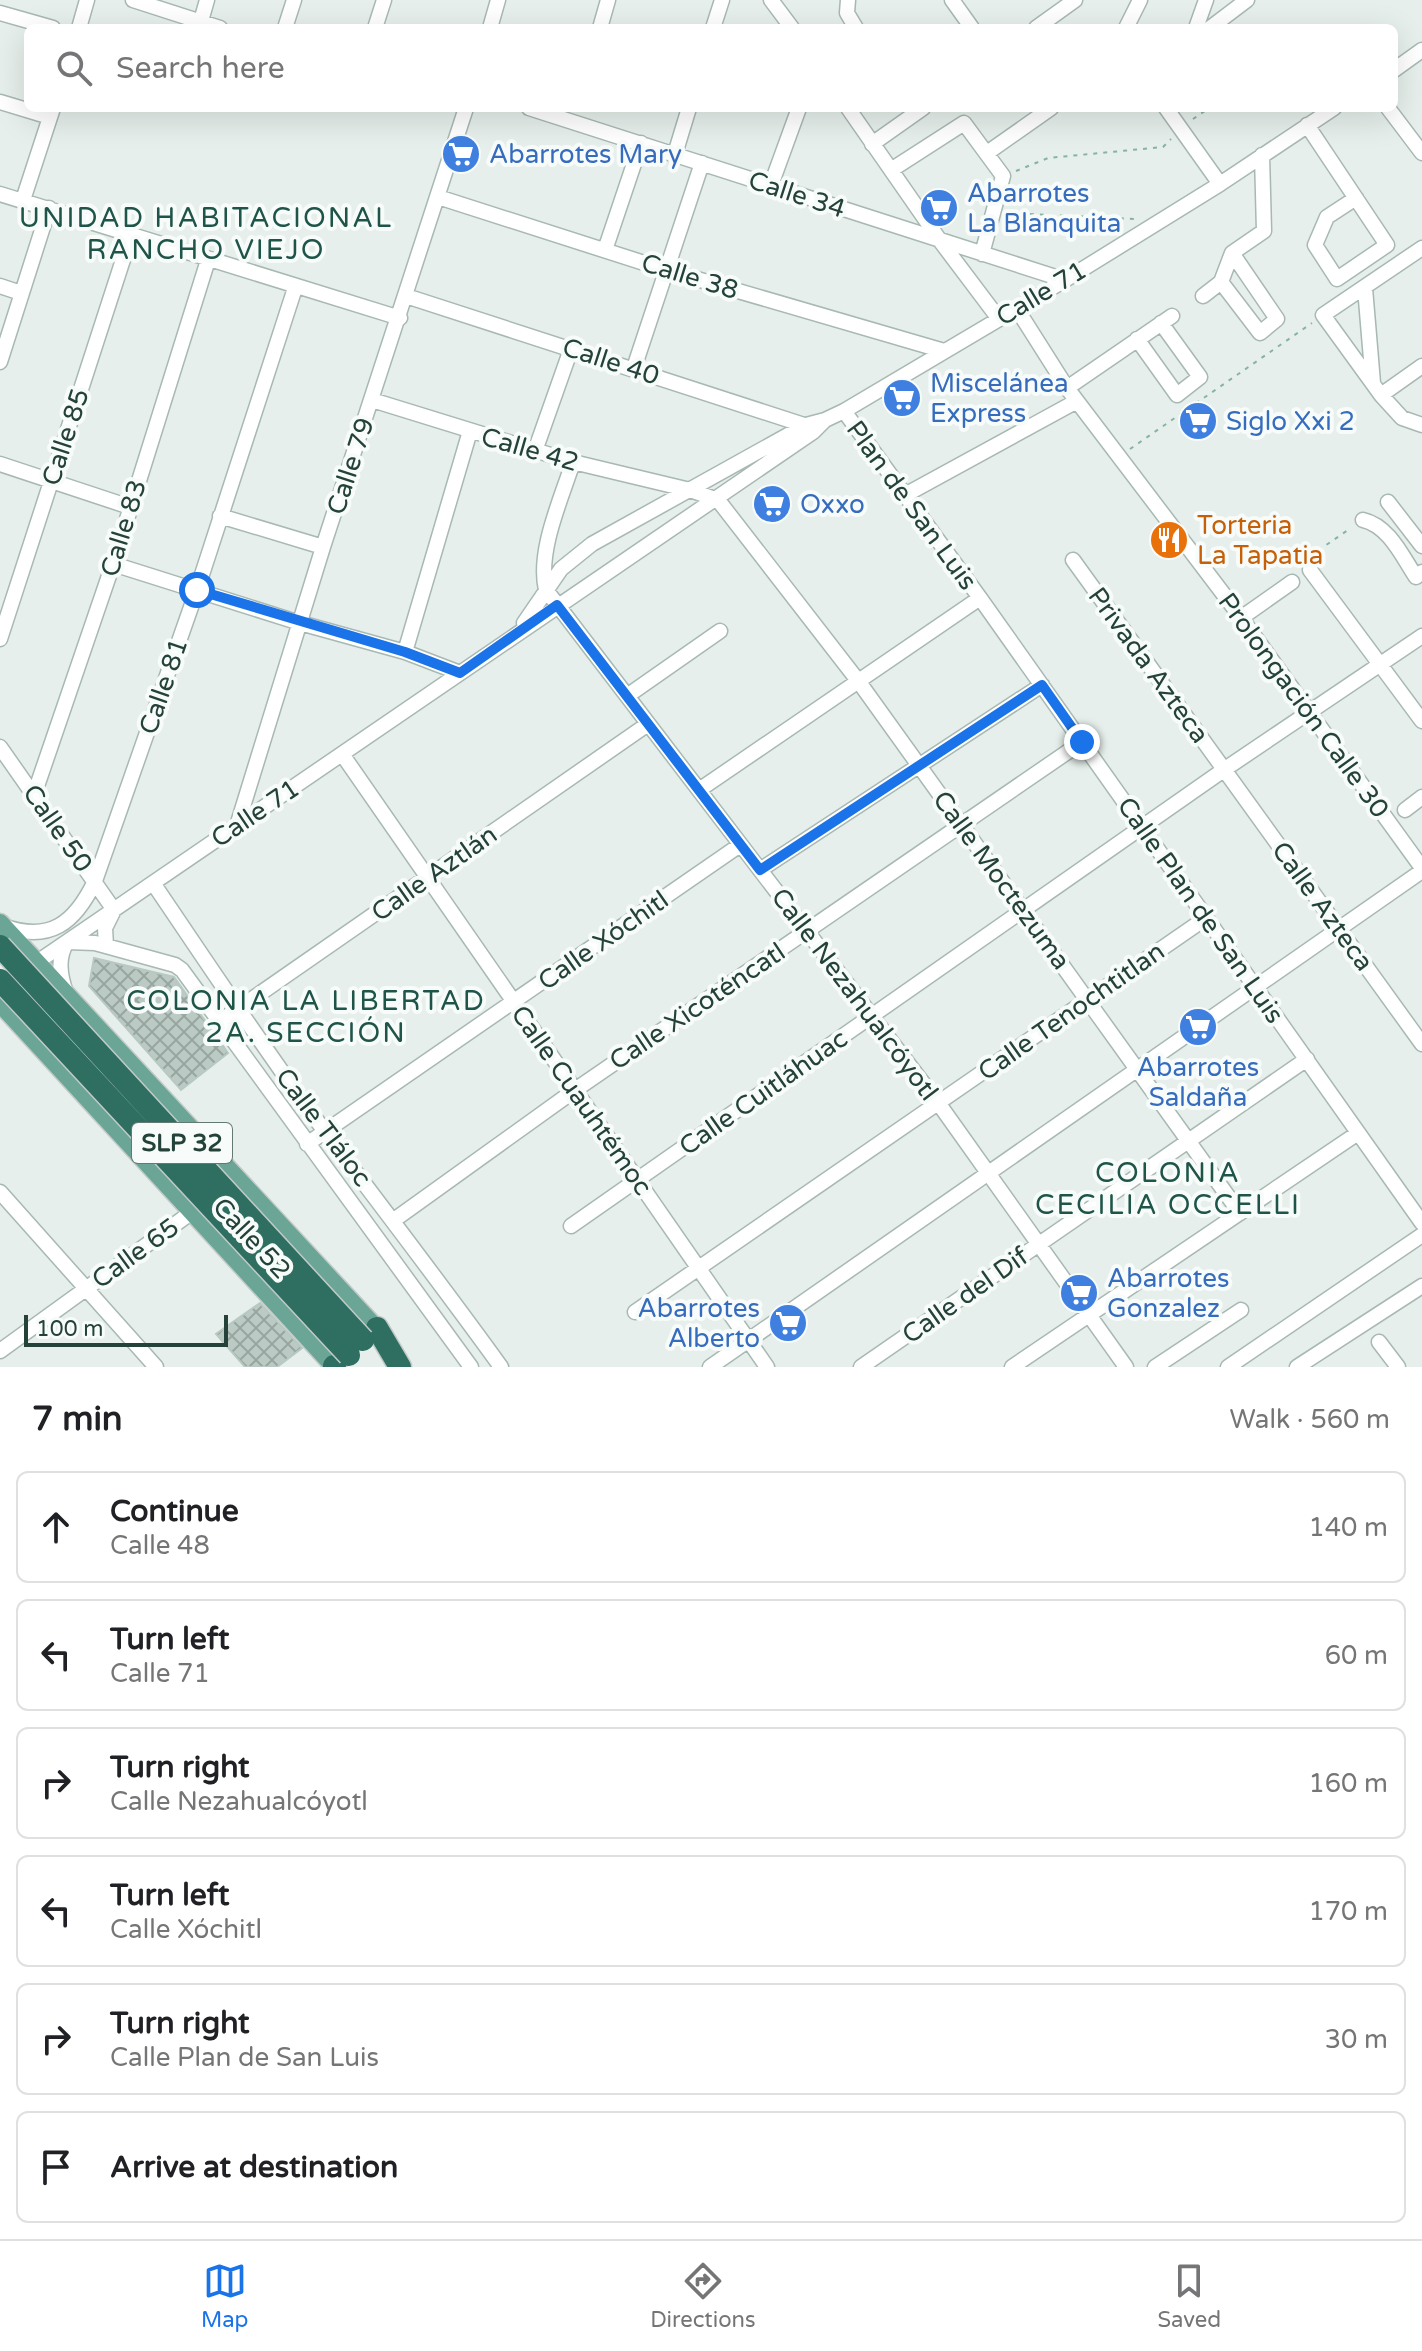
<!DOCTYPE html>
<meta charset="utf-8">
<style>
:root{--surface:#fff;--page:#f2f2f2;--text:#202124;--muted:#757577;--line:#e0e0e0;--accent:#1a73e8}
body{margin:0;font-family:"Varela Round",sans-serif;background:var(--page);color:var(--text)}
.scale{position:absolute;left:24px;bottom:20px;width:204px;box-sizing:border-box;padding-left:8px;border:4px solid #24423a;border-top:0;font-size:22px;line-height:28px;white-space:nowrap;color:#24423a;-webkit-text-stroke:6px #f7fbf9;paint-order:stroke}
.stop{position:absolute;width:24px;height:24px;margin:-18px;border:6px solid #1a73e8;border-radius:50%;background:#fff}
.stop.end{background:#1a73e8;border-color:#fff;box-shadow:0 2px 8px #0008}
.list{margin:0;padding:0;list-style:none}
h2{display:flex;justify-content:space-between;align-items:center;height:104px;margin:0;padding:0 32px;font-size:34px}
h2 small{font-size:26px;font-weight:400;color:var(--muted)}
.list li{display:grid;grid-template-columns:52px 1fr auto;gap:24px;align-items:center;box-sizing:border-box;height:112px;margin:0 16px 16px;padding:0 16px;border:2px solid var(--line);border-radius:12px}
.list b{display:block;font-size:30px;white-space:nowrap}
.list p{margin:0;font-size:26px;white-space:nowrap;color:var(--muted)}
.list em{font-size:26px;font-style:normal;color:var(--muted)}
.icon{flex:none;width:44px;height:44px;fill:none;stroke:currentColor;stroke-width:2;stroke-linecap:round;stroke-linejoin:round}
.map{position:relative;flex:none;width:1422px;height:1367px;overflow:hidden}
.search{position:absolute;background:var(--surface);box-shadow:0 8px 32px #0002;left:24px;right:24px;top:24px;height:88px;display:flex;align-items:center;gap:20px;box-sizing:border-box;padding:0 28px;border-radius:12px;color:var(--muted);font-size:30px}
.sheet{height:872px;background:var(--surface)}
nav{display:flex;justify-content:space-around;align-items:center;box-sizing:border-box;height:112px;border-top:2px solid var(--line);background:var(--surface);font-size:22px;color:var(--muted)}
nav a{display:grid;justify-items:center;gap:4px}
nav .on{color:var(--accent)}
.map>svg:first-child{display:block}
</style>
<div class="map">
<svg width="1422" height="1367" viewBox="0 0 1422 1367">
<defs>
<pattern id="building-cross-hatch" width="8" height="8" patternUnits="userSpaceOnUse" patternTransform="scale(2)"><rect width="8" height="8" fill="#bbcac4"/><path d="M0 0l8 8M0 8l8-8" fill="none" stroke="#98a6a0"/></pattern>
</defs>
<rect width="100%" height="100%" fill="#e6efeb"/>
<path fill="url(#building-cross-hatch)" stroke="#b8c9c2" stroke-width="2" d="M94 958 174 977 228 1053 181 1090 89 986Z
M260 1303 302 1348 277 1367H245L216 1334Z"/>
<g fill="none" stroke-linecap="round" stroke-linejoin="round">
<g stroke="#a8b8b2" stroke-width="17">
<path id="minor" d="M133 0 220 28
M771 0 792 28
M848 0 847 13 856 28
M952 0 972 28
M0 13 53 28
M201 21 207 0
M79 28 87 0
M285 28 294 0
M375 28 384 0
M490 28 498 0
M600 28 608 0
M713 28 722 0
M1036 28 1075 0
M1126 28 1140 0
M1196 28 1206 0
M1210 28 1247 0
M1394 70 1422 50
M0 102 50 117
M529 108 1065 280
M848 108 941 242 999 319
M1166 108 1220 184
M1388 108 1422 153
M1307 125 1387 245 1337 279 1315 245 1327 217 1356 198
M872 144 923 108
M987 153 1051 108
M675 154 689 108
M891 170 964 123 1003 176 982 254
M771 185 799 108
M0 194 400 318
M438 197 666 270 944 351
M23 200 53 108
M1422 248 1323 315 1381 395 1402 418 1422 425
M605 250 641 143
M1221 282 1260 333 1277 319 1232 253
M0 286 21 293
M1365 288 1373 383
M406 296 807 426
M1203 296 1221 282 1232 253 1264 231 1262 155
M1017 309 1067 388 1234 608 1422 868
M1137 339 1177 395 1200 377 1161 323
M0 362 49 208
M634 368 702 163
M1067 388 1172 316
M1381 395 1422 366
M372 400 573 462 690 490 718 500 859 682 1240 1213
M844 411 980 598 1422 1223
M535 451 571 349
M573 462C561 500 537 551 546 590L939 1104 1126 1367
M0 464 130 507
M905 495 1077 401
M1388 502 1422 546
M220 516 323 547
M1363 520C1389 526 1402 556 1416 577L1422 572
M1073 560 1422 1044
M113 564 300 623 405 652 460 673
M1310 570 1422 721
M1241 618 1292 582
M524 623 561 569 592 544 806 425 825 420 844 411 1065 280 1220 184 1334 108
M0 639 131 235
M405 652 470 431
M627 696 720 631
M0 747 114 910 105 928 106 946
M342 754 767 1367
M699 790 980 598
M34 795 113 564 208 260
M1405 810 1422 797
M237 826 323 547 466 108
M760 870 1042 685
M153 883C210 967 266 1052 326 1133 385 1211 444 1288 501 1367
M3 926C50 943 75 923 95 881L197 590 295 288
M30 967 813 432 825 420
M66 993C60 975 57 958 67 942L95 943 175 965 182 970 471 1367
M219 1022 648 724
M307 1144 740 845
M0 1192 156 1367
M394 1220 575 1090 1082 742
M571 1226 1225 769 1422 636
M635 1312 1206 918
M1379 1342 1398 1367
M0 1351 192 1212
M710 1367 1422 871
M861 1367 1307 1059
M1012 1367 1358 1133
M1155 1367 1241 1310
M1228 1367 1422 1235
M1297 1367 1422 1286"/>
</g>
<g stroke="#c2cac8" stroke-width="21">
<path id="major" d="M0 923 384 1337
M0 1003 335 1367"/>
</g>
<g stroke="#c2cac8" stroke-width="25">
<path id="highway" d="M377 1328 400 1367
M334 1366 335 1367"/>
</g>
<path stroke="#86b3a5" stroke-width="2" stroke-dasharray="4 6" stroke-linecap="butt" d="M1193 119 1209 108
M1016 171 1048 158 1163 147 1171 139
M1010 213 1135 219
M1130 449 1312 323
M1310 556 1351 528"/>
<use href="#minor" stroke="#fff" stroke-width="14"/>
<use href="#major" stroke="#6aa596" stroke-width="18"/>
<use href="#highway" stroke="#2f6f62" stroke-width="22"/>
<g stroke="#c2cac8" stroke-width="25" stroke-linecap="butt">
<path id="highway-bridge" d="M0 946 363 1340
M0 980 349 1355"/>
</g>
<use href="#highway-bridge" stroke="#2f6f62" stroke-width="22"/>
</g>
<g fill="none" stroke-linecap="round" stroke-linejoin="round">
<path stroke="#1a73e8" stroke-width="10" d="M197 590 405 652 460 673 557 605 760 870 1042 685 1082 742"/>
</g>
<defs>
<g id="supermarket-disc" transform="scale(2)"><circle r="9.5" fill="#3f7fe0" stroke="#f7fbf9"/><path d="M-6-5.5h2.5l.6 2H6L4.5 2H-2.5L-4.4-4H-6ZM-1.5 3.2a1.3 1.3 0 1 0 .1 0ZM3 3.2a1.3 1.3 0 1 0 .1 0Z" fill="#fff"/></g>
<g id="restaurant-disc" transform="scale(2)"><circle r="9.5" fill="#e8710a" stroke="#f7fbf9"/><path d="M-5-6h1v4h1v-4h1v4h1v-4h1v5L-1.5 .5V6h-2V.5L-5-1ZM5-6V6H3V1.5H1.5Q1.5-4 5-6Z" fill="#fff"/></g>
</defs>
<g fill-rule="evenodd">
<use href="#supermarket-disc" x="461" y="154"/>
<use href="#supermarket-disc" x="939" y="208"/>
<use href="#supermarket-disc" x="902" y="398"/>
<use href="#supermarket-disc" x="1198" y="421"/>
<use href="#supermarket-disc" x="772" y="504"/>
<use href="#restaurant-disc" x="1169" y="540"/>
<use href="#supermarket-disc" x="1198" y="1027"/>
<use href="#supermarket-disc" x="1079" y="1293"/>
<use href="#supermarket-disc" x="788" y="1323"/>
</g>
<g text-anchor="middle" stroke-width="8" stroke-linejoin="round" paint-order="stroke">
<rect fill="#f7fbf9" stroke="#637a73" stroke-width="2" x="132" y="1123" width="100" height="40" rx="6"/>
<g font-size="24" font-weight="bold" fill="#24423a">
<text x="182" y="1151">SLP 32</text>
</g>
<g font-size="26" fill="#366cbe" stroke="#f7fbf9" text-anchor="start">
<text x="489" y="163">Abarrotes Mary</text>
<text x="967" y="202">Abarrotes<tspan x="967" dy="30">La Blanquita</tspan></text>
<text x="930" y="392">Miscelánea<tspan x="930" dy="30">Express</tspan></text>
<text x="1226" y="430">Siglo Xxi 2</text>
<text x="800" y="513">Oxxo</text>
<text x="1198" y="1076" text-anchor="middle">Abarrotes<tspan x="1198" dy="30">Saldaña</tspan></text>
<text x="1107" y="1287">Abarrotes<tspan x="1107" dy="30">Gonzalez</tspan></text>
<text x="760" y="1317" text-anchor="end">Abarrotes<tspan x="760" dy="30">Alberto</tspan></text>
</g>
<g font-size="26" fill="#24423a" stroke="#f7fbf9">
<text transform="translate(797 194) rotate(18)" y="9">Calle 34</text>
<text transform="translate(690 276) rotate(17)" y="9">Calle 38</text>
<text transform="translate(1041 293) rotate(-31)" y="9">Calle 71</text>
<text transform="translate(611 361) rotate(18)" y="9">Calle 40</text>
<text transform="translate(65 437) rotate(-72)" y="9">Calle 85</text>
<text transform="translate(530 449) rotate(16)" y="9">Calle 42</text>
<text transform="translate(350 466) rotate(-72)" y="9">Calle 79</text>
<text transform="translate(912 505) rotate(54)" y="9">Plan de San Luis</text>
<text transform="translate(123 528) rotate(-73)" y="9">Calle 83</text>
<text transform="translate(1149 665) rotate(54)" y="9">Privada Azteca</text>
<text transform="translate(163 686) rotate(-71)" y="9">Calle 81</text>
<text transform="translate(1304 705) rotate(54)" y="9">Prolongación Calle 30</text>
<text transform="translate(255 813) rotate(-34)" y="9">Calle 71</text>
<text transform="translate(58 828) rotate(55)" y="9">Calle 50</text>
<text transform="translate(434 873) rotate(-35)" y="9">Calle Aztlán</text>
<text transform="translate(1002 880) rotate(54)" y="9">Calle Moctezuma</text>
<text transform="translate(1323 906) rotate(54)" y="9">Calle Azteca</text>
<text transform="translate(1201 910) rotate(55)" y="9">Calle Plan de San Luis</text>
<text transform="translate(603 940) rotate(-35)" y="9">Calle Xóchitl</text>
<text transform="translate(855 994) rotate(53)" y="9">Calle Nezahualcóyotl</text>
<text transform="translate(697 1006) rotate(-34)" y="9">Calle Xicoténcatl</text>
<text transform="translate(1071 1011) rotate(-35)" y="9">Calle Tenochtitlan</text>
<text transform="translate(763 1092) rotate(-35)" y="9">Calle Cuitláhuac</text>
<text transform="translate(582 1100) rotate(55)" y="9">Calle Cuauhtémoc</text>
<text transform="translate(324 1127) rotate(53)" y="9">Calle Tláloc</text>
<text transform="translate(252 1238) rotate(47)" y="9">Calle 52</text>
<text transform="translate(135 1253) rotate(-36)" y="9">Calle 65</text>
<text transform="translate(965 1295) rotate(-35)" y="9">Calle del Dif</text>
</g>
<g font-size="26" fill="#c56008" stroke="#f7fbf9" text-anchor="start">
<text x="1197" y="534">Torteria<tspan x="1197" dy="30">La Tapatia</tspan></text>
</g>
<g font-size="28" letter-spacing="2" fill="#1f5548" stroke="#f7fbf9">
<text x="206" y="227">UNIDAD HABITACIONAL<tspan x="206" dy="32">RANCHO VIEJO</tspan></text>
<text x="306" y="1010">COLONIA LA LIBERTAD<tspan x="306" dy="32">2A. SECCIÓN</tspan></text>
<text x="1168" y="1182">COLONIA<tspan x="1168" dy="32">CECILIA OCCELLI</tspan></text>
</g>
</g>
</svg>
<div class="scale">100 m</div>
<div class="stop" style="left:197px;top:590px"></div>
<div class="stop end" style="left:1082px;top:742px"></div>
<div class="search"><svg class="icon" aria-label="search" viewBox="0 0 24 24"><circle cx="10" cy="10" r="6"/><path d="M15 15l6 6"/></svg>Search here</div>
</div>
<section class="sheet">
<h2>7 min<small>Walk · 560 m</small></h2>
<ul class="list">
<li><svg class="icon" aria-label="ahead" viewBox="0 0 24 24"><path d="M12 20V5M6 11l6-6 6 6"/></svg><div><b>Continue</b><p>Calle 48</p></div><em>140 m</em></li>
<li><svg class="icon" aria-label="left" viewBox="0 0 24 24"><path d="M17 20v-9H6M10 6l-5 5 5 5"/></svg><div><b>Turn left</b><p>Calle 71</p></div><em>60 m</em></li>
<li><svg class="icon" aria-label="right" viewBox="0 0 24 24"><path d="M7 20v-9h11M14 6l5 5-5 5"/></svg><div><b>Turn right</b><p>Calle Nezahualcóyotl</p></div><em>160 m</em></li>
<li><svg class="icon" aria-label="left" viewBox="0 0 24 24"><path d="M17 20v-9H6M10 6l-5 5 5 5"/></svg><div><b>Turn left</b><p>Calle Xóchitl</p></div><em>170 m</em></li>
<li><svg class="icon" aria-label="right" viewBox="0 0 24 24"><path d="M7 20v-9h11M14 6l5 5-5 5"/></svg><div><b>Turn right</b><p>Calle Plan de San Luis</p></div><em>30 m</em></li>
<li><svg class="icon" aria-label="arrive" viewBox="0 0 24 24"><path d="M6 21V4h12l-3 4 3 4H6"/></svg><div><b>Arrive at destination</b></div></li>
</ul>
</section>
<nav>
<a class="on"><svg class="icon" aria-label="map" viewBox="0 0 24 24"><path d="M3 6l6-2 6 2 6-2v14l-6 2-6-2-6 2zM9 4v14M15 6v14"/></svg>Map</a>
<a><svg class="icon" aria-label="directions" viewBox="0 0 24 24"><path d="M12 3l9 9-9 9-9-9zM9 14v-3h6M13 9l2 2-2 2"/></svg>Directions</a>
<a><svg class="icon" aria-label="saved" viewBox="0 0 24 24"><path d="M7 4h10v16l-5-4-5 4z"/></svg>Saved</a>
</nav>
